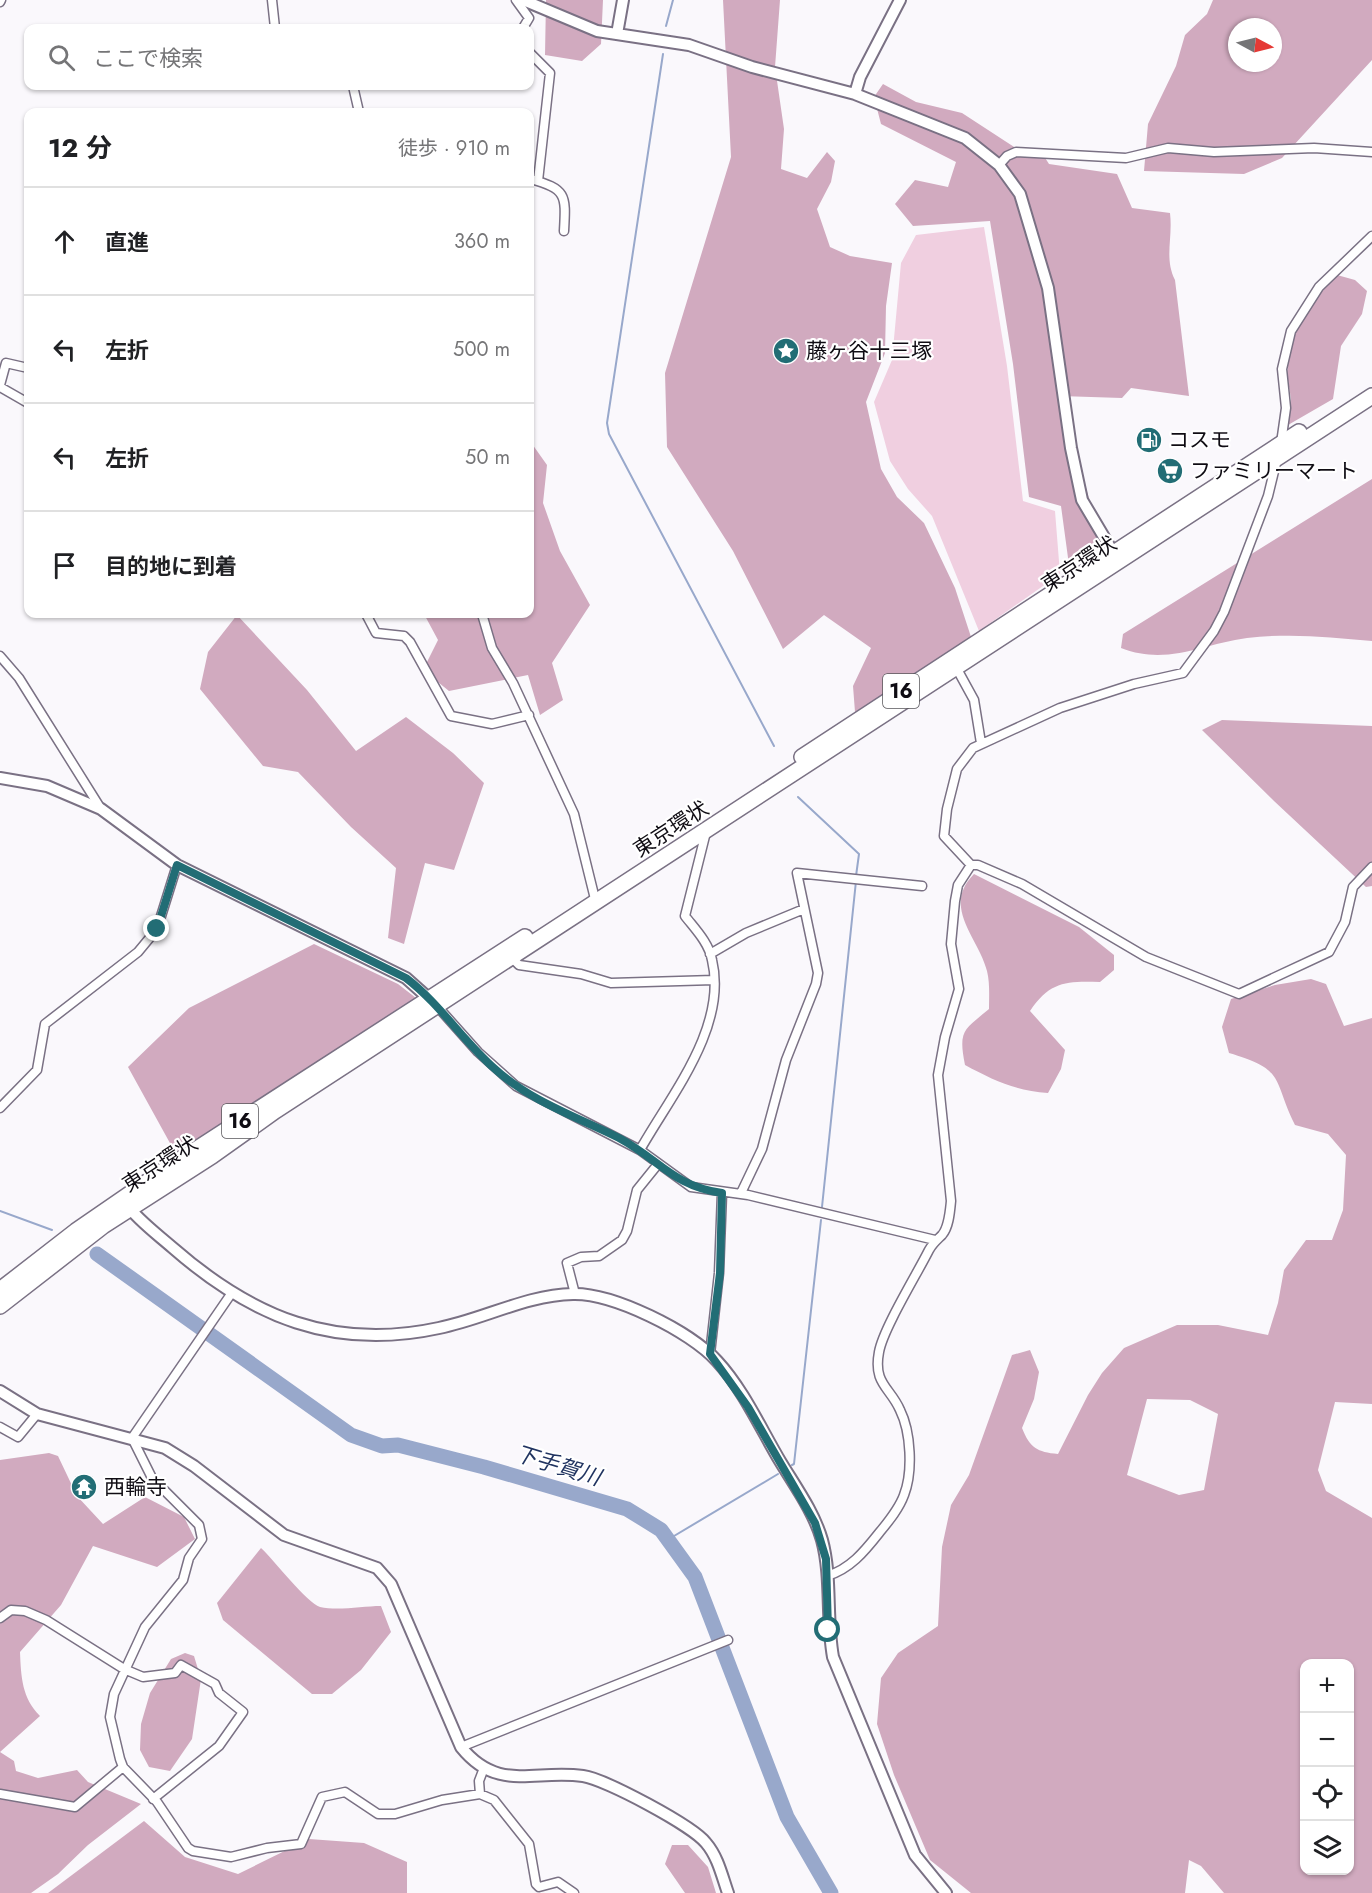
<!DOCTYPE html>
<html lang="ja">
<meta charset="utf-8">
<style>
:root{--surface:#fff;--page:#f6f6f6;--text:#202124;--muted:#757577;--line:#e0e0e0}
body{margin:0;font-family:Jost,"Noto Sans JP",sans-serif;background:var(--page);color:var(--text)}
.controls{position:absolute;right:18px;bottom:18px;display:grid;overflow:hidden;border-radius:12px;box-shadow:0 2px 4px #0004}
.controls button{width:54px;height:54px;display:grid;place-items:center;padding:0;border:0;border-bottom:2px solid var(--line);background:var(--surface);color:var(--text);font:30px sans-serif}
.compass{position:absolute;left:1228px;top:18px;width:54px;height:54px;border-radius:50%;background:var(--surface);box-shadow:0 2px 4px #0004;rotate:97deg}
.stop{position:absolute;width:18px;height:18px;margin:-14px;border:4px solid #226d75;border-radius:50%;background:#fff}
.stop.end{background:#226d75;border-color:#fff;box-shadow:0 2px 6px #0008}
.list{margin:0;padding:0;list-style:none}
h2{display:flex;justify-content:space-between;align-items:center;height:78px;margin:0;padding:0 24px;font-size:26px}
h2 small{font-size:20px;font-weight:400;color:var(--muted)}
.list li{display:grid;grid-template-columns:39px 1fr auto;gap:18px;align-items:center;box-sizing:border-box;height:108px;padding:0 24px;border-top:2px solid var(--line)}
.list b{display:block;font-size:22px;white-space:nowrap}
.list em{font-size:20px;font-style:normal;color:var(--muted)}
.icon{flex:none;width:33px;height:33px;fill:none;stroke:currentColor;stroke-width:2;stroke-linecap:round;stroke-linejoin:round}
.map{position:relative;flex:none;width:1372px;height:1893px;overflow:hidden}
.search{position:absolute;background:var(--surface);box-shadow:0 2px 4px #0004;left:24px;top:24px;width:510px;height:66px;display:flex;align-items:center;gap:15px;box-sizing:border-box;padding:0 21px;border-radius:12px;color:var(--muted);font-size:22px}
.panel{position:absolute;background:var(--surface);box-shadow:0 2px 4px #0004;left:24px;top:108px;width:510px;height:510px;border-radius:12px}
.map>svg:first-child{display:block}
</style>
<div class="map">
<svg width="1372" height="1893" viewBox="0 0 1372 1893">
<rect width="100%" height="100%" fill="#faf8fc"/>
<path fill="#f0cfe0" d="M984 227 1007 366 1023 501 1055 511 1060 574 979 631 932 516 908 489 890 461 874 402 892 360 901 263 916 235Z"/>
<path fill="#d1aabf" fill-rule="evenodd" d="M546 0H603L601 44 582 61 545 55Z
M723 0H780L775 67 784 129 781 169 807 178 827 152 835 161 831 182 817 209 830 247 850 256 892 263 886 306 885 353 866 402 881 469 897 497 924 523 955 588 972 640 855 712 853 686 871 648 824 615 783 649 733 551 667 447 665 373 731 157Z
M1213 0H1372V60L1282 158 1244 174 1144 171 1148 124 1176 66 1185 35 1207 14ZM1237 27H1273V63H1237Z
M883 84 916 102 962 113 1028 156 1042 153 1049 164 1117 174 1132 208 1170 213C1173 239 1164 258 1175 280L1189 396 1131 388 1122 398 1060 396 1101 541 1069 565 1061 506 1029 497 1013 364 990 221 913 226 895 204 915 180 948 187 956 162 881 124 874 97Z
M1337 275 1355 280 1367 291 1362 314 1341 346 1333 399 1288 425 1291 399 1287 374 1291 338 1309 306Z
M530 441 547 465 543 503 560 551 590 605 552 663 563 700 540 715 528 675 449 691 423 670 438 640 424 614H530Z
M1372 479V641C1330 637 1290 633 1247 638 1202 644 1167 666 1121 648L1123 634Z
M237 615 307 690 356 751 406 717 453 753 484 783 454 870 425 863 404 944 388 938 396 868 351 827 298 772 263 766 200 689 208 652Z
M1222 720 1372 726V886L1366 887 1274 801 1202 730Z
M974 874 1079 927 1114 955V970L1100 982C1067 981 1050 981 1030 1011L1065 1050 1061 1069 1048 1093C1016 1091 993 1080 965 1065 958 1030 964 1030 989 1009 989 997 990 983 987 971 979 938 941 907 974 874Z
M314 944 398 984 416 998 176 1154 128 1067 189 1008Z
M1311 979 1326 984 1344 1026 1372 1018V1404L1335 1402 1318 1470 1326 1491 1372 1518V1893H1224L1201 1866 1189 1860 1185 1893H971L930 1860 894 1775 877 1724 881 1678 898 1653 938 1626 942 1547 951 1505 969 1475 1012 1355 1030 1350 1039 1372 1034 1399 1022 1428C1030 1448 1037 1452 1058 1454L1088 1395 1102 1373 1124 1348 1177 1325H1218L1268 1335 1278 1303 1284 1270 1306 1240H1332L1343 1210 1346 1155 1328 1134 1295 1125C1272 1079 1287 1070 1229 1053L1222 1027 1231 999 1275 985ZM1147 1399 1190 1400 1218 1414 1204 1490 1179 1495 1127 1475ZM1304 1664H1350V1870H1304Z
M49 1453 58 1456 77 1496 103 1524 145 1497 184 1517 195 1539 157 1567 93 1546 61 1605 20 1652C21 1677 22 1698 40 1716L0 1752 14 1761 16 1771 38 1778 77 1770 88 1782 141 1804 88 1845 58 1874 31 1893H0V1460Z
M261 1548C274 1560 307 1603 320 1607 338 1611 363 1606 381 1606L391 1632 361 1670 332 1694H312L223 1620 217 1603Z
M185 1653 194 1656 201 1679 192 1739 170 1771 149 1767 140 1750 141 1724 150 1693 171 1659Z
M144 1821 185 1857 238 1874 309 1839 364 1843 407 1862V1893H48Z
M672 1845H688L708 1867 716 1893H685L665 1864Z"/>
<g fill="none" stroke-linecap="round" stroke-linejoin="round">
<path stroke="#98a8cb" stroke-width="2" d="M666 26 673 0
M663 54 607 423 609 434 774 746
M798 797 859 854 856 876
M822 1207 856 881
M0 1211 52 1230
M792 1465 794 1464 821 1220
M669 1539 778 1474"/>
<path stroke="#98a8cb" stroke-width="15" d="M97 1254 351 1435 382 1446 398 1445 484 1467 627 1509 661 1530 695 1577 787 1817 831 1893"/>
<g stroke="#7a7184" stroke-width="11">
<path id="minor" d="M272 0 275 28
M516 0 529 18 523 28
M0 2 1 0
M530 53 550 73 538 181
M353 86 359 112
M999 165 1007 156 1016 152 1126 158 1168 148 1214 152 1314 148 1372 152
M530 179C567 189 566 195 564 231
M0 385 6 363 28 368
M0 387 28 403
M1281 443 1286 408 1282 369 1291 331 1319 287 1372 236
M1277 459 1268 496 1224 612 1214 631 1183 673 1134 684 1060 708 973 748 957 769 947 809 944 836 971 865H978L1022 884 1146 957 1239 994 1329 952 1345 922 1353 887 1372 867
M366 614 376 633 404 636 410 642 451 716 492 724 529 715
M482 614 492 648 513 683 574 814 596 903
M0 656 19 678 101 809
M957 669 974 700 981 743
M710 954 746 933 804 909
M512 958 519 965 581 974 611 983 714 980
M437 1006 478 1052 516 1086 640 1150 691 1187 748 1195 935 1240
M0 1108 37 1070 45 1024 138 952 157 929 177 865
M640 1150C671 1095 728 1027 712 960 709 943 695 929 685 916L706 832
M741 1193 762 1149 786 1060 816 984 818 973 797 873 922 886
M231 1294 132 1438 152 1478 199 1525 202 1539 189 1558 183 1580 145 1627 114 1694 110 1717 120 1759 123 1767 157 1802 188 1848 193 1851 231 1857 267 1848 301 1844 322 1797 345 1792 378 1814H395L442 1800 480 1794 494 1800 529 1844 536 1884 539 1887 558 1882 574 1893
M575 1294 567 1263 581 1257 599 1256 622 1240 627 1231 637 1190 658 1164
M710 1354 719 1273 722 1193
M0 1427 18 1437 37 1414
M827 1576C850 1569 864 1552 879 1533 888 1522 899 1509 904 1495 913 1472 911 1432 900 1410 890 1387 873 1384 879 1352 883 1329 917 1274 929 1250 933 1243 937 1240 942 1235 949 1227 950 1211 951 1201L938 1075 945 1037 959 989 951 944 955 901 958 885 971 865
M0 1618 11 1610 25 1611 46 1620 124 1669 143 1677 175 1673 181 1665 215 1684 219 1693 243 1712 219 1746 153 1799
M461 1747 728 1640
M0 1794 75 1807 123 1767
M480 1794 479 1781 484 1768"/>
</g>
<g stroke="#7a7184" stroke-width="14">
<path id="tertiary" d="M523 0 597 31 689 45 752 67 855 94 965 138 999 165 1020 194 1048 288 1071 448 1082 500 1117 559
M617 34 623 0
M855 94 860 77 900 0
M0 778 47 786 101 809 177 865 406 978 434 1003
M126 1204C139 1221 157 1234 173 1248 252 1317 334 1351 439 1328 484 1319 526 1295 573 1294 613 1293 690 1331 717 1361 743 1389 761 1429 780 1461 795 1486 814 1512 822 1540 832 1577 826 1618 833 1657L915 1855 946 1893
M0 1391 37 1414 165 1448 194 1466 284 1535 377 1568 391 1584 461 1747C498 1793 534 1769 583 1776 605 1779 693 1826 706 1843 718 1857 722 1876 728 1893"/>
</g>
<g stroke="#7a7184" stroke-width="18">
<path id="trunk" d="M802 757 1299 432
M0 1290 76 1231 169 1167 525 937
M0 1306 103 1226 212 1156 275 1111 1372 396"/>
</g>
<use href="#minor" stroke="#fff" stroke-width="8"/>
<use href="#tertiary" stroke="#fff" stroke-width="10"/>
<use href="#trunk" stroke="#fff" stroke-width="15"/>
</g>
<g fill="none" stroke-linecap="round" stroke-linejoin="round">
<path stroke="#226d75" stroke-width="8" d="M157 929 177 865 406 978C440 1004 463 1041 495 1069 530 1101 577 1117 619 1138 660 1160 673 1186 722 1193L720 1273 710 1354 748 1407 815 1523 826 1559 828 1630"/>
</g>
<defs>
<g id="sight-disc" transform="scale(1.35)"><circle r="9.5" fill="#226d75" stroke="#fff"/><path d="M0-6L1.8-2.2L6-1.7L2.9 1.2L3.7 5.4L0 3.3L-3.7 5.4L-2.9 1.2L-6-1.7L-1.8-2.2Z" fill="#fff"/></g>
<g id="fuel-disc" transform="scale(1.35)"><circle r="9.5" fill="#226d75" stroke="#fff"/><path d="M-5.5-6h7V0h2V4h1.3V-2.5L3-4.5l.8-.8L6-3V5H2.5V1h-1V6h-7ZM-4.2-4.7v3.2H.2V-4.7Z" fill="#fff"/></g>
<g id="supermarket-disc" transform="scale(1.35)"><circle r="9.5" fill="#226d75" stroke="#fff"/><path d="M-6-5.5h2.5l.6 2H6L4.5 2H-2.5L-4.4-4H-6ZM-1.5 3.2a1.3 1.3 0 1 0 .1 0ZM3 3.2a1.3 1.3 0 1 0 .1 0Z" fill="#fff"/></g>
<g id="temple-disc" transform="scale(1.35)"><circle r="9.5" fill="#226d75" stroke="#fff"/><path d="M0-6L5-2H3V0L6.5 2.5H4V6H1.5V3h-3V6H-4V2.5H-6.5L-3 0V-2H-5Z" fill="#fff"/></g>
</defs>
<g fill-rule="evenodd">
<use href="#sight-disc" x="786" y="351"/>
<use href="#fuel-disc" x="1149" y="440"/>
<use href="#supermarket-disc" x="1170" y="471"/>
<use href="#temple-disc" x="84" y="1487"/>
</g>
<g text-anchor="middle" stroke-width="4.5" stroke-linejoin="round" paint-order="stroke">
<g fill="#fff" stroke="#57555a" stroke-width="1.5">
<rect x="883" y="674" width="36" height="34" rx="4.5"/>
<rect x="222" y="1104" width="36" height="34" rx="4.5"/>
</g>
<g font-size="20" font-weight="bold" fill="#0f0c13">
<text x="901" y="698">16</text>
<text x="240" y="1128">16</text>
</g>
<g font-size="21" fill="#0f0c13" stroke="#fff" text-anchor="start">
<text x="806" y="358">藤ヶ谷十三塚</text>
<text x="1168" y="447">コスモ</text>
<text x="1190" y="478">ファミリーマート</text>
<text x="104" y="1494">西輪寺</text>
</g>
<g font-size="21" fill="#0f0c13" stroke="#fff">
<text transform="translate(1079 564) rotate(-33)" y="7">東京環状</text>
<text transform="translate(671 829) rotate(-33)" y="7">東京環状</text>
<text transform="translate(160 1164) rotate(-33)" y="7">東京環状</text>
</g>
<g font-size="22" font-style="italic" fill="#213461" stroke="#fff">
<text transform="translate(558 1465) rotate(17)" y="8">下手賀川</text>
</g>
</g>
</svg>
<div class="controls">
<button>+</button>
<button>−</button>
<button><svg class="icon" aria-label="locate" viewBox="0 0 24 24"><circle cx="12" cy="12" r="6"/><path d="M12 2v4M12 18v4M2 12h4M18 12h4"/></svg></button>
<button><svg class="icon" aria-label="layers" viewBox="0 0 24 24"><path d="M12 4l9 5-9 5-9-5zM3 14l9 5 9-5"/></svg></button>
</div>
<svg class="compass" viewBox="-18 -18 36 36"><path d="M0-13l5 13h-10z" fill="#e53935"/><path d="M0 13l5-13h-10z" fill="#757577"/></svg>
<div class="stop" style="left:828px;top:1630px"></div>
<div class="stop end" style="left:157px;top:929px"></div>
<div class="search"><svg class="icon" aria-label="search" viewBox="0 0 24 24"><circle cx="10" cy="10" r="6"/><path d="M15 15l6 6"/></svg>ここで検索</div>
<section class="panel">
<h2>12 分<small>徒歩 · 910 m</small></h2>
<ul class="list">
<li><svg class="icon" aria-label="ahead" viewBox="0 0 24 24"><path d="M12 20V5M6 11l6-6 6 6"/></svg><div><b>直進</b></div><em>360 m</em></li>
<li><svg class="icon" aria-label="left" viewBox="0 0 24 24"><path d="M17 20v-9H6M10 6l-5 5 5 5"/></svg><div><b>左折</b></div><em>500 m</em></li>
<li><svg class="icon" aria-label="left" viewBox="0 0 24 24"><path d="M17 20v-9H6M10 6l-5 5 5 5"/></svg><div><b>左折</b></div><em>50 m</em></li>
<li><svg class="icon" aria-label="arrive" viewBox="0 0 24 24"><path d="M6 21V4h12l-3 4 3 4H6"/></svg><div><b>目的地に到着</b></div></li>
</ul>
</section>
</div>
